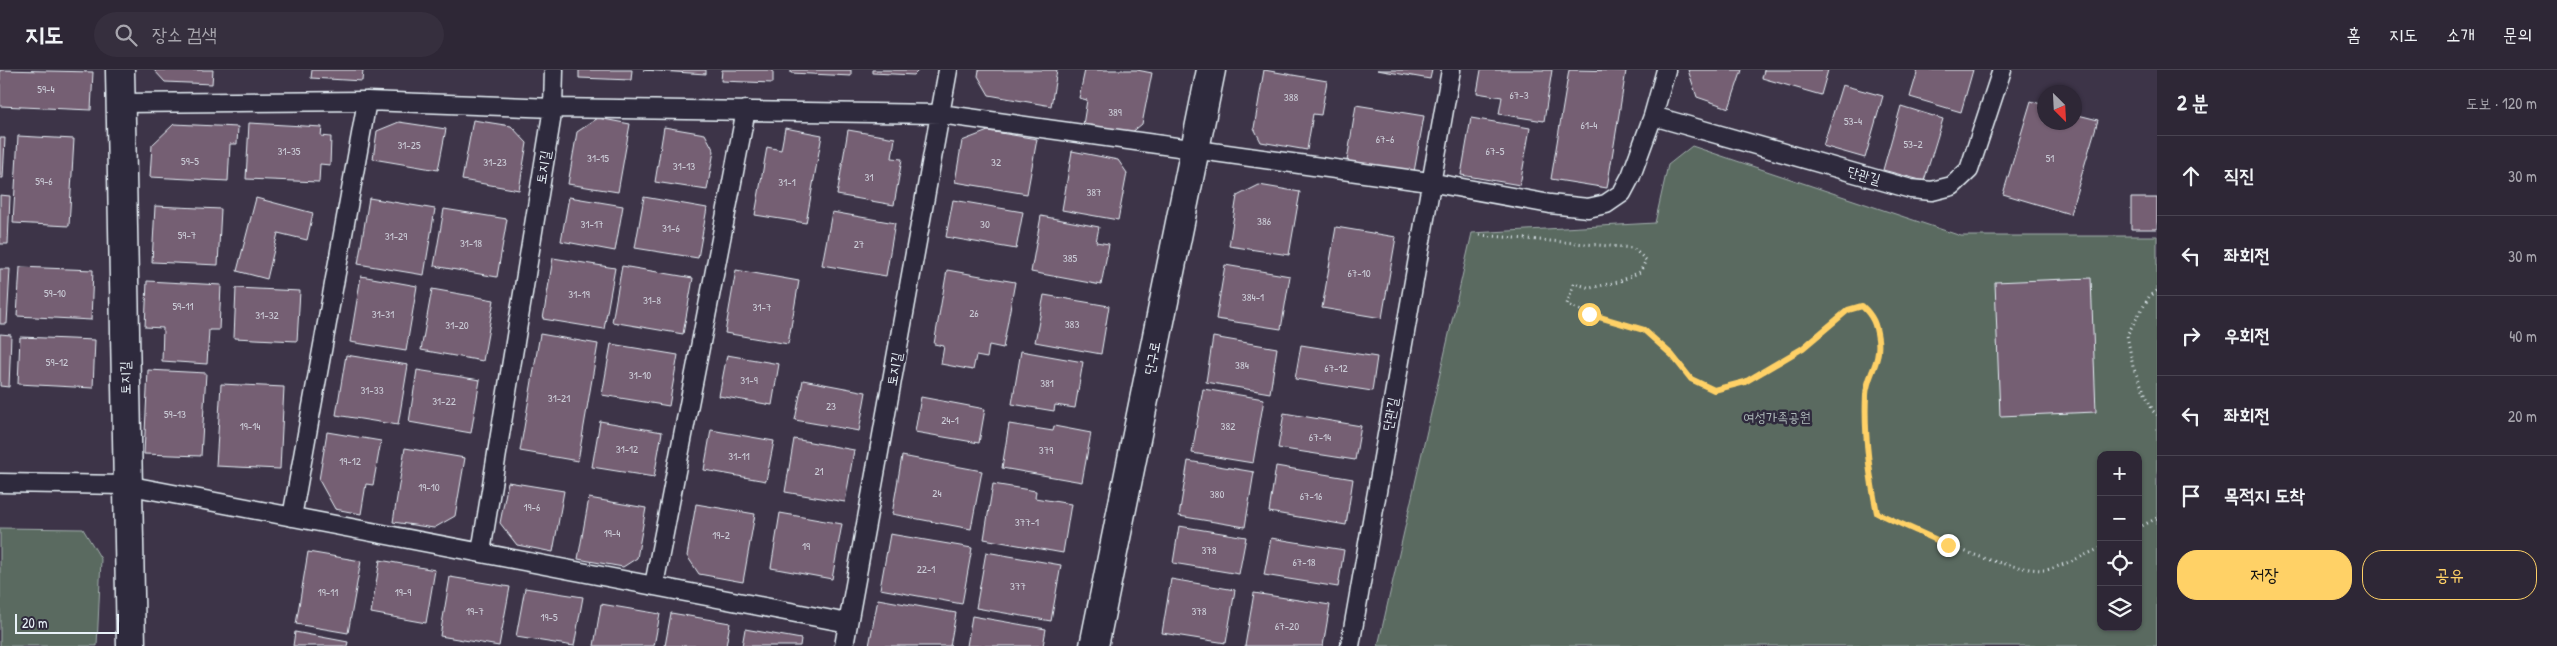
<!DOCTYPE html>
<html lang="ko">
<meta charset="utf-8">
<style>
:root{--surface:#2e2736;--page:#362f3e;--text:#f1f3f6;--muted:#a7a5ad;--line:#494451;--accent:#ffd166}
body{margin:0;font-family:"Patrick Hand","Poor Story",sans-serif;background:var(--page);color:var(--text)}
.controls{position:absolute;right:15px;bottom:15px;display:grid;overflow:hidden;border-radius:10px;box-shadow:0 1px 4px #0004}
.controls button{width:45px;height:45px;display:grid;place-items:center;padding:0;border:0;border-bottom:1px solid var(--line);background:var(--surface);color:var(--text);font:25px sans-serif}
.compass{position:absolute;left:2037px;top:15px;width:45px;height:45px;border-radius:50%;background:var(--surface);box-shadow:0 1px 4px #0004;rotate:156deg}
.scale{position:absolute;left:15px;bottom:12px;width:104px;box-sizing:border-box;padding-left:5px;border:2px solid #e8f1f8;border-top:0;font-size:14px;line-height:18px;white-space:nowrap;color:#e8f1f8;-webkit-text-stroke:4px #2f2a3d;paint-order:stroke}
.stop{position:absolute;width:15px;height:15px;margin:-11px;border:4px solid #ffd166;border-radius:50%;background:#fff}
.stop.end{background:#ffd166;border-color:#fff;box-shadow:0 1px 5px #0008}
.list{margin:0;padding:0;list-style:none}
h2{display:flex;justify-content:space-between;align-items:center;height:65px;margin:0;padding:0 20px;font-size:21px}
h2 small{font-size:16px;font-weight:400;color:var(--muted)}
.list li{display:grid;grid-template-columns:32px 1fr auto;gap:15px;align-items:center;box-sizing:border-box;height:80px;padding:0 20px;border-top:1px solid var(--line)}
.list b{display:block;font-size:19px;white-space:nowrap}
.list em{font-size:16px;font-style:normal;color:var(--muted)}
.actions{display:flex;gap:10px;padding:15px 20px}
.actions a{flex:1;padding:11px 0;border:1px solid var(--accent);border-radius:20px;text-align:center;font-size:18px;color:var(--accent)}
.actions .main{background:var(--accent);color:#111}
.icon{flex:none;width:28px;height:28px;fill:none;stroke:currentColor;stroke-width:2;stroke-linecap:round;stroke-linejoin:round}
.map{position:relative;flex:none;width:2157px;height:576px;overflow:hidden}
header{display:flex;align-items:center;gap:30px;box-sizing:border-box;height:70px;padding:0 25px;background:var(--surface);border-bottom:1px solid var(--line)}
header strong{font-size:24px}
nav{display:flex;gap:28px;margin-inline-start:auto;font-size:18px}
.search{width:350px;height:45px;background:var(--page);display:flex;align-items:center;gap:12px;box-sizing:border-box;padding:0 18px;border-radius:28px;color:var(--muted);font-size:19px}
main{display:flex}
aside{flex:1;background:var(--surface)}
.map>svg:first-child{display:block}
</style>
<header>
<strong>지도</strong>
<div class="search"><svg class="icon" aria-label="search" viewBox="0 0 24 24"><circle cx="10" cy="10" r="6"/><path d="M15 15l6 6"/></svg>장소 검색</div>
<nav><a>홈</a><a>지도</a><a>소개</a><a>문의</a></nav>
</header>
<main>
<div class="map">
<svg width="2157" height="576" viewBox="0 0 2157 576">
<rect width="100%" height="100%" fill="#3d3448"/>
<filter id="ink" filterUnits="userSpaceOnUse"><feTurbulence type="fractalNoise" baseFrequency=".02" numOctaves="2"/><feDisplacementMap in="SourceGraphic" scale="10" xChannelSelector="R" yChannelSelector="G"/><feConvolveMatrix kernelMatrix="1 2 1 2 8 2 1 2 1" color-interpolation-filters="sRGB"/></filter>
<g filter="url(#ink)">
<path fill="#5a6a60" stroke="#a1aeac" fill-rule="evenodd" d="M1692 76 1961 166H2157V576H1378L1472 163 1655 153 1668 95ZM2101 385H2138V557H2101Z
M0 458 83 459 101 489 97 576H0Z"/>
<path fill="#755e73" stroke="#e8f1f8" d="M0 0 93 2 91 40 0 36Z
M154 0H213L212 14 165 12Z
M312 0H363L362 11 311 8Z
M579 0H632L631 10 579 8Z
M643 0H706V4Z
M722 0H773V13L721 11Z
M791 0H851V6L791 3Z
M872 0H919L914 5 872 3Z
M979 0H1057L1051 36 989 25 978 6Z
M1085 0H1137L1152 3 1142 54 1124 69 1082 61 1087 30 1079 28Z
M1264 0 1327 11 1321 45 1313 44 1307 80 1261 72 1254 58Z
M1377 0H1432L1430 9Z
M1481 0H1552L1544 51 1499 44 1502 27 1477 23Z
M1569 0 1626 1 1607 118 1551 109Z
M1688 0H1742L1729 38 1697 27Z
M1764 0H1828L1821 25 1762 8Z
M1918 0H1973L1961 42 1910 27Z
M1842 15 1883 26 1865 88 1823 76Z
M2031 31 2044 35V52H2074V44L2098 50 2070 144 2003 124Z
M1356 35 1424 46 1414 102 1347 91Z
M1901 36 1943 49 1924 111 1883 100Z
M598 48 630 54 618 122 568 114 577 62Z
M1471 48 1530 58 1520 115 1461 105Z
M473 50 511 56 527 73 519 120 462 110Z
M399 52 446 59 438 100 373 89 377 61Z
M249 53 322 57 321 66 331 67 330 95 320 94 319 112 246 109Z
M174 54 238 57 237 74H230L228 111 150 107 152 75Z
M664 57 705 64 714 81 707 120 655 112Z
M785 58 822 65 806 153 755 145 767 77 781 80Z
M848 60 895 68 892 88 902 89 894 135 837 125Z
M988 61 1037 69 1027 124 955 112 962 71Z
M18 66 74 69 69 156 13 153Z
M0 68H5L3 108H0Z
M1072 81 1118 90 1127 103 1118 150 1062 140Z
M1259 115 1300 122 1289 185 1229 176 1237 126Z
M0 125 10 126 8 174H0Z
M569 127 623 136 615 181 561 171Z
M644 127 707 138 698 188 635 178Z
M256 128 313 143 307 170 278 163 267 209 237 201Z
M369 128 435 139 424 205 358 194Z
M2131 128H2157V159H2131Z
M953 130 1023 142 1016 179 946 167Z
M155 136 221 139 218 195 152 192Z
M444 139 507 149 497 207 434 196Z
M832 142 895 153 886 206 822 195Z
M1041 146 1099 157 1096 172 1109 174 1101 215 1031 202Z
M1336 157 1396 167 1382 248 1322 238Z
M553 188 615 198 604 259 543 249Z
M1225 195 1290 206 1281 259 1216 249Z
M622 196 693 208 683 264 612 252Z
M20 197 93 200 91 250 17 246Z
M0 199H10L7 254H0Z
M736 200 799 211 788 274 725 263Z
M947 200 1015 212 1003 278 989 275 987 288 976 286 973 300 941 294 944 276 934 274Z
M361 206 417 216 406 281 350 272Z
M2091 208 2096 342 2000 346 1995 212Z
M147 211 221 215 219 260H209L207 294 162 291 163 258 145 257Z
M236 218 300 221 297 271 234 268Z
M432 219 494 230 483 291 421 280Z
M1044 225 1109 236 1101 284 1035 272Z
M0 264 11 265 9 317 0 316Z
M540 264 598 274 578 391 520 381Z
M20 267 95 270 93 318 18 314Z
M1213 267 1277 278 1270 323 1206 312Z
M611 274 678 285 669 336 602 325Z
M1301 275 1377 287 1372 321 1295 309Z
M1021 281 1083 292 1075 338 1055 335 1054 341 1012 334Z
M346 285 408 295 398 355 336 345Z
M727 285 779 294 772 335 719 326Z
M148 300 206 303 201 386 144 384Z
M417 300 480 310 471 363 409 352Z
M803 310 866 322 859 361 795 350Z
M221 314 284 317 280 399 216 396Z
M1203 319 1264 329 1253 393 1192 383Z
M921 327 985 339 979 373 915 362Z
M1284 343 1361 356 1355 390 1278 378Z
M600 351 662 362 654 407 592 397Z
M1009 354 1053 361 1054 356 1091 363 1082 412 1002 398Z
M711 360 774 371 766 411 704 400Z
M327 362 381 371 373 415 366 414 361 444 335 439 319 410Z
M794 369 854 380 845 432 785 422Z
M405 378 465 388 455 446 434 458 393 452Z
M902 386 982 401 971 459 892 444Z
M1188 391 1254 402 1245 457 1179 446Z
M1276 396 1353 409 1346 455 1269 442Z
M508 412 564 421 553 482 517 475 500 453Z
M993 414 1036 421 1035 428 1071 434 1063 483 984 469Z
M589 428 646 438 637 488 623 497 578 489Z
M696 434 755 444 743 512 699 504 687 486Z
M780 443 842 454 832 509 771 498Z
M1179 456 1246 467 1239 504 1173 493Z
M890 464 972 478 962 534 880 519Z
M1271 468 1344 480 1338 517 1264 505Z
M308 482 361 491 348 563 296 554Z
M986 482 1061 495 1051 551 976 538Z
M380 490 435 500 426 553 371 543Z
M450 507 510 517 499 576 440 566Z
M1171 509 1235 520 1226 573 1162 563Z
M525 518 583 527 574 576 516 567Z
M1254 523 1330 535 1323 576H1245Z
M878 529 956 543 950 576H869Z
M601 534 660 544 654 576H594Z
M671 543 730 553 726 576H665Z
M972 546 1046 559 1043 576H967Z
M745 559 801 569 800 576H742Z
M295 562 348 572 347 576H293Z"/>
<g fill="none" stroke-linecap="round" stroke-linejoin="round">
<g stroke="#e8f1f8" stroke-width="21">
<path id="service" d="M120 33 367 31 553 38 940 44 1429 112 1550 134 1588 138 1606 134 1622 123 1631 106 1653 46 1911 119 1932 121 1952 116 1969 100 2002 0
M1653 46 1666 0
M0 413 126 415 848 553
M292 447 367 31
M481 482 553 38 554 0
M654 515 746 40
M844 576 948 0
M1350 576 1451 0"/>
</g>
<g stroke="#e8f1f8" stroke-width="31">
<path id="minor" d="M120 0 131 576"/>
</g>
<g stroke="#e8f1f8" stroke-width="31">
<path id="tertiary" d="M1094 576 1211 0"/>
</g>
<path stroke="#e8f1f8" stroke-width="3" stroke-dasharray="1 4" stroke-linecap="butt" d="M1480 165 1633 178 1646 190 1640 202 1618 212 1590 218 1574 213 1567 234 1589 244 1644 260 1672 285 1691 309 1714 320 1745 312 1803 278 1848 240 1862 236C1873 246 1876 254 1878 269 1881 294 1867 304 1866 325 1864 365 1869 403 1877 443 1923 464 1993 499 2044 500 2054 500 2089 483 2101 478
M2157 221 2149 227 2127 265 2133 297 2153 341 2157 345
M2138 458 2157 448"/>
<use href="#service" stroke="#2f2a3d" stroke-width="18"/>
<use href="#minor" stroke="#2f2a3d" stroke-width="28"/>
<use href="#tertiary" stroke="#2f2a3d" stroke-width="28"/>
</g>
</g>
<g fill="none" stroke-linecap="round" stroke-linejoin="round" filter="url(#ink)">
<path stroke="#ffd166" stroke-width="6" d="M1589 244 1644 260 1672 285 1691 309 1714 320 1745 312 1803 278 1848 240 1862 236C1873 246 1876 254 1878 269 1881 294 1867 304 1866 325 1864 365 1869 403 1877 443L1948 475"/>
</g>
<g text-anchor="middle" stroke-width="5" stroke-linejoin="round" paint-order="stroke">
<g font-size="11" fill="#cbccd7">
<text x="46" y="23">59-4</text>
<text x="1519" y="29">67-3</text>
<text x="1291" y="31">388</text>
<text x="1115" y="46">389</text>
<text x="1853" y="55">53-4</text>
<text x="1589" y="59">61-4</text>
<text x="1385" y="73">67-6</text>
<text x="1913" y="78">53-2</text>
<text x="409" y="79">31-25</text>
<text x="289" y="85">31-35</text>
<text x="1495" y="85">67-5</text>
<text x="598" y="92">31-15</text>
<text x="2050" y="92">51</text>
<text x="190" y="95">59-5</text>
<text x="495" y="96">31-23</text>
<text x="996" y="96">32</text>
<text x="684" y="100">31-13</text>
<text x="869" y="111">31</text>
<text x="44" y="115">59-6</text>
<text x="787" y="116">31-1</text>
<text x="1094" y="126">387</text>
<text x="1264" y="155">386</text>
<text x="592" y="158">31-17</text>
<text x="985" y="158">30</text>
<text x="671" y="162">31-6</text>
<text x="187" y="169">59-7</text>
<text x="396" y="170">31-29</text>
<text x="471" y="177">31-18</text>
<text x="859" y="178">27</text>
<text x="1070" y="192">385</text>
<text x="1359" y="207">67-10</text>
<text x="55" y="227">59-10</text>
<text x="579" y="228">31-19</text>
<text x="1253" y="231">384-1</text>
<text x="652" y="234">31-8</text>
<text x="183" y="240">59-11</text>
<text x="762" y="241">31-7</text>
<text x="974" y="247">26</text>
<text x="383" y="248">31-31</text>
<text x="267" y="249">31-32</text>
<text x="1072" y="258">383</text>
<text x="457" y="259">31-20</text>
<text x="57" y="296">59-12</text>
<text x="1242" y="299">384</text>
<text x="1336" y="302">67-12</text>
<text x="640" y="309">31-10</text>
<text x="749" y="314">31-9</text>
<text x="1047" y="317">381</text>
<text x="372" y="324">31-33</text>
<text x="559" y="332">31-21</text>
<text x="444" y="335">31-22</text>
<text x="831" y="340">23</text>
<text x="175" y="348">59-13</text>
<text x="950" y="354">24-1</text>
<text x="250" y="360">19-14</text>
<text x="1228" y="360">382</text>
<text x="1320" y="371">67-14</text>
<text x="627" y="383">31-12</text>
<text x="1046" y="384">379</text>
<text x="739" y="390">31-11</text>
<text x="350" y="395">19-12</text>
<text x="819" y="405">21</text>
<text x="429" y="421">19-10</text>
<text x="937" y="427">24</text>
<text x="1217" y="428">380</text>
<text x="1311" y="430">67-16</text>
<text x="532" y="441">19-6</text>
<text x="1027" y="456">377-1</text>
<text x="612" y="467">19-4</text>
<text x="721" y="469">19-2</text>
<text x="806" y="480">19</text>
<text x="1209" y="484">378</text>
<text x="1304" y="496">67-18</text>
<text x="926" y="503">22-1</text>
<text x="1018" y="520">377</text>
<text x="328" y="526">19-11</text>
<text x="403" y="526">19-9</text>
<text x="475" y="545">19-7</text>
<text x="1199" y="545">378</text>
<text x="549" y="551">19-5</text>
<text x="1287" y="560">67-20</text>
</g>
<g font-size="14" fill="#e8f1f8" stroke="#2f2a3d">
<text transform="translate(543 97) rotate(-81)" y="5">토지길</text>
<text transform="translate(1864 105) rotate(16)" y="5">단관길</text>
<text transform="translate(1152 288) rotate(-79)" y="5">단구로</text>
<text transform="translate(894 299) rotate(-80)" y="5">토지길</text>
<text transform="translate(125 308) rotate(-91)" y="5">토지길</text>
<text transform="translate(1390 344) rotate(-80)" y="5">단관길</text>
</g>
<g font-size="14" fill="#afbbbb" stroke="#2f2a3d">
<text x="1777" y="352">여성가족공원</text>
</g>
</g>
</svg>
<div class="controls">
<button>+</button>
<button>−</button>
<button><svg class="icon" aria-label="locate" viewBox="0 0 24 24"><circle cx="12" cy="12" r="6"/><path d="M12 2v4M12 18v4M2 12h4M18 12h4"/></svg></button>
<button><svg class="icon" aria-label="layers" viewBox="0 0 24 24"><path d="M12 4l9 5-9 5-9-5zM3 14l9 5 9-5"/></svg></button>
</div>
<svg class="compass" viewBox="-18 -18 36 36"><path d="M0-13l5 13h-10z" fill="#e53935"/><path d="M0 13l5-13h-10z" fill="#a7a5ad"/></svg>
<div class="scale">20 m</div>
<div class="stop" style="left:1589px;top:244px"></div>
<div class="stop end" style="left:1948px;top:475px"></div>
</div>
<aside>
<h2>2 분<small>도보 · 120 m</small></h2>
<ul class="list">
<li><svg class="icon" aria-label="ahead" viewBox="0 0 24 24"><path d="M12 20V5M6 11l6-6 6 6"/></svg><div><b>직진</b></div><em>30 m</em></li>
<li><svg class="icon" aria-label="left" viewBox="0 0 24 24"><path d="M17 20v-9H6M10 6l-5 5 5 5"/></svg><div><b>좌회전</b></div><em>30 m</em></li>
<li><svg class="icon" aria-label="right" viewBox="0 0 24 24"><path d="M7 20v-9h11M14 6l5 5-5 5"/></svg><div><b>우회전</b></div><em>40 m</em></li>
<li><svg class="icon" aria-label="left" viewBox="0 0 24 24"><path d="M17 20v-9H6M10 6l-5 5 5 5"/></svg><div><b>좌회전</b></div><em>20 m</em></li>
<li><svg class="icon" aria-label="arrive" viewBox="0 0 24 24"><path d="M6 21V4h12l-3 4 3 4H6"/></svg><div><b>목적지 도착</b></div></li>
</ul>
<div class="actions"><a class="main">저장</a><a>공유</a></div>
</aside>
</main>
